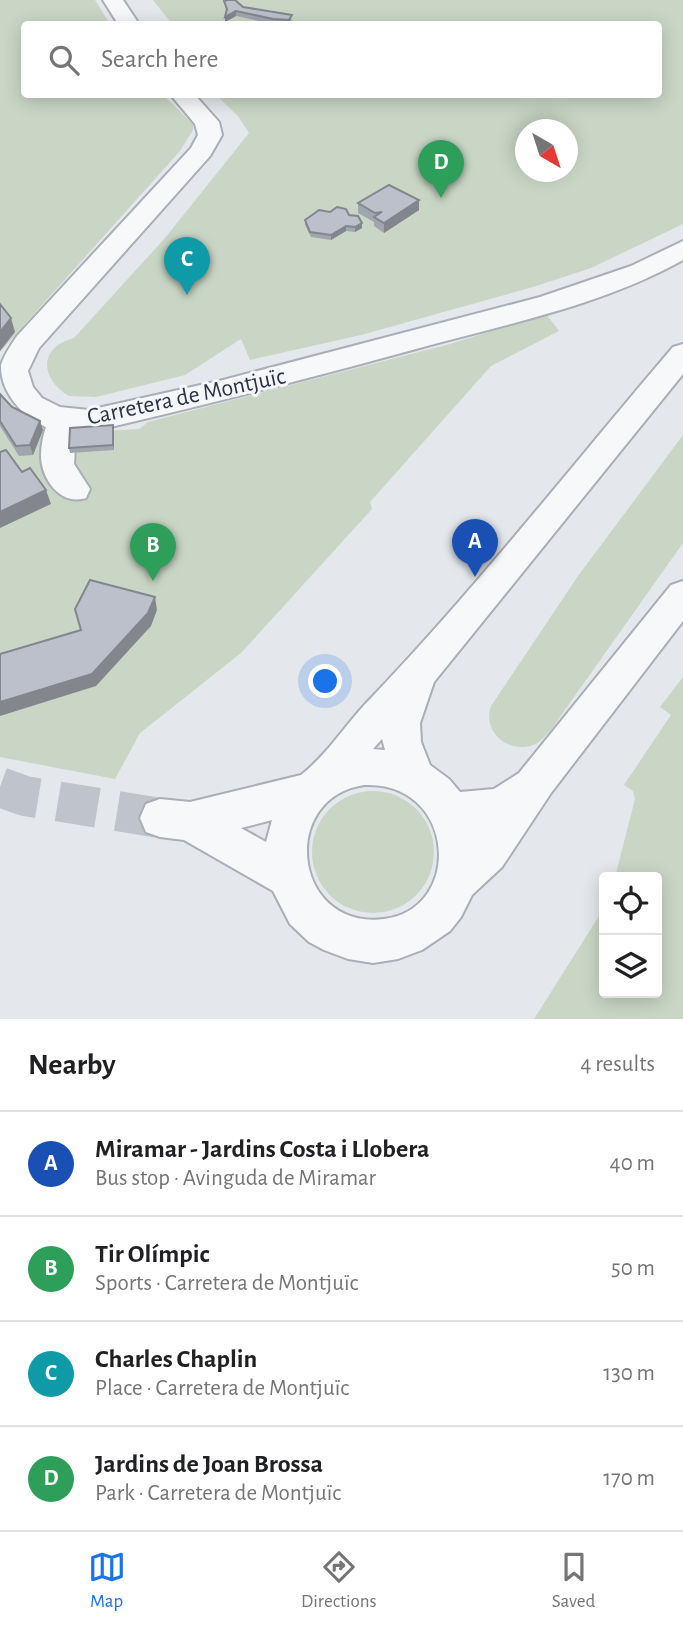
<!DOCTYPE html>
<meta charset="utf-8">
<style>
:root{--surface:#fff;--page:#f2f2f2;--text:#202124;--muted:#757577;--line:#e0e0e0;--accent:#1a73e8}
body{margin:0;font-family:"Alegreya Sans",sans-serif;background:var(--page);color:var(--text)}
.controls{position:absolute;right:21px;bottom:21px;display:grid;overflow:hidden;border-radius:7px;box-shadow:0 4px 18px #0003}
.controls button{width:63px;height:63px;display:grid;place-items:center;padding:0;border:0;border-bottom:2px solid var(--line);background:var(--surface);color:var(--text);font:35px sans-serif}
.compass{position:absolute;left:515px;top:119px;width:63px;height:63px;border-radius:50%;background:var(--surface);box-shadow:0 4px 18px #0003;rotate:141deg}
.you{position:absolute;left:326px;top:682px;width:24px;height:24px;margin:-18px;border:5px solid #fff;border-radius:50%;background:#1a73e8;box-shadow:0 0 0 10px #1a73e833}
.badge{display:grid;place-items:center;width:46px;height:46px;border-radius:50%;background:var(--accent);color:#fff;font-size:23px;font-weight:700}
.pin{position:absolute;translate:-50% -58px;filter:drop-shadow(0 2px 4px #0008)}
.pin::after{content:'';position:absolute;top:37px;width:24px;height:21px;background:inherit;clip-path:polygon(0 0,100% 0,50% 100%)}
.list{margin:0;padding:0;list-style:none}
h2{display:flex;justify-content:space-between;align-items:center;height:91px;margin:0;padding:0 28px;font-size:30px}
h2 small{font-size:23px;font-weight:400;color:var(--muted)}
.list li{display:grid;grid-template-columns:46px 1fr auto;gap:21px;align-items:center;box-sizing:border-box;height:105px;padding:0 28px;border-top:2px solid var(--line)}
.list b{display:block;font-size:26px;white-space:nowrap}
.list p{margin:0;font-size:23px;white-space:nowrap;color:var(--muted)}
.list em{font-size:23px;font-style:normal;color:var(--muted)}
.icon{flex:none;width:38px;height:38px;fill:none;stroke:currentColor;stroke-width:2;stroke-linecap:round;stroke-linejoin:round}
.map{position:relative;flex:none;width:683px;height:1019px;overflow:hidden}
.search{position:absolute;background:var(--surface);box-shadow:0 4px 18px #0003;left:21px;right:21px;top:21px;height:77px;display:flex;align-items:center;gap:18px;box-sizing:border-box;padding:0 24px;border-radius:7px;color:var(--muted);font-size:26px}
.sheet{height:511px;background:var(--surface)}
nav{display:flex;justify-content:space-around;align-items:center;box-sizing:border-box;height:98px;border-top:2px solid var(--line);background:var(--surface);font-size:19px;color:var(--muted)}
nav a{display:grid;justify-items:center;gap:4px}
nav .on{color:var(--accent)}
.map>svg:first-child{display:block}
</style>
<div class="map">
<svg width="683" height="1019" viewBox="0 0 683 1019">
<rect width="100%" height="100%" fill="#e4e7ec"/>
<path fill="#c9d6c5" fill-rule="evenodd" d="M0 0H95L110 24H24V94L163 95 193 124V130L180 151 0 352Z
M153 0H683V224L591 268 533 287 361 335 250 360 241 339 185 375 96 397 69 396C39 378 39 347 74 338L165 238 249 133 238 116 216 95 658 94V24H172ZM526 130H568V172H526Z
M546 314 559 331 491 366 370 502 372 509 241 653 140 733 115 779 0 757V400L19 420 43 430 72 433 139 429 148 422 450 344Z
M683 435V543L550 731C545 736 540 743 533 745 508 754 482 732 491 706L578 576Z
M683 677V1019H534L604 908V993H657V877H615L635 799 633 791 624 785 671 715 660 707Z
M312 852a61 61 0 1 1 122 0a61 61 0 1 1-122 0Z"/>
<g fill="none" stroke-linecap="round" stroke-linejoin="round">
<path stroke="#bfc3cb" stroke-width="40" stroke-dasharray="40 20" stroke-linecap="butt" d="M0 787 25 796 160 818"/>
<g stroke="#a9aeb7" stroke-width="4">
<path id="minor" d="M103 0H123L139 24H118Z
M170 94H194L219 122 222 135 210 156 39 348 28 371 33 387 42 398 60 407 89 410 223 380 540 297 631 266 683 241V260C608 302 521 321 438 343 322 375 206 405 89 432L76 431 74 464 90 489 86 498C60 506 41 479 41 455 41 445 43 436 46 427 24 418 0 393 1 365 4 355 11 345 17 336L191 148 198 135 195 124Z
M683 344V374L434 682 420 723 421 742 430 765 449 779 460 792 494 789 519 773 671 585 683 581V621L551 793 502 867 472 895 461 917 450 931 422 950 398 959 373 963 348 959 324 950 309 942 290 924 273 891 184 840 160 837 146 832 140 818 146 804 160 799 190 802 301 775C328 754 347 722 372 697 478 586 573 464 673 347ZM382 739 385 750 373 749ZM364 785C456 781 464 909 384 919 293 930 278 798 364 785ZM272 820 266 842 241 828Z"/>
</g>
<use href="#minor" fill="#f7f8fa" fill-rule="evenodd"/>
</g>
<path fill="#a1a5ae" d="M224 1 243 7 292 19 290 24H273L236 16 225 22 226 11Z
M419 200V210L384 233 374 226V222L358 213V203Z
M330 212 349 215 362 228 355 232 346 231 331 240 311 237 305 225V220Z
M0 394 12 407 40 421 43 430 33 455 19 456 0 426Z
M113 425 114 430V450L70 453 69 448Z"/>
<path fill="#83868d" d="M236 11V16L225 22V17Z
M419 200V210L384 233V223Z
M362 223V228L355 232V227Z
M346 226V231L331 240V235Z
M11 318 15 332 0 351V332Z
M40 421 43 430 33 455 30 445Z
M113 425 114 430V450L113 445Z
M46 490 51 504 0 528V512Z
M155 597 157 610 151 626 96 686 0 716V702Z"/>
<path fill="#bbc0ca" stroke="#83868d" stroke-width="2" d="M227 0H235L243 7 292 15 289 20 273 19 236 11 225 17 227 9 224 1Z
M389 185 419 200 384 223 374 217 382 212 375 213 358 203Z
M337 207 346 209 349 215 358 216 362 223 355 227 346 226 331 235 310 232 305 220 319 210 330 212Z
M0 304 11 318 0 332Z
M0 394 12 407 40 421 30 445 16 446 0 421Z
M113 425V445L69 448 70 428Z
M6 450 22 472 30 468 46 490 0 512V452Z
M90 580 155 597 148 613 92 674 0 702V654L81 630 75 609Z"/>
<g text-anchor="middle" stroke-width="6" stroke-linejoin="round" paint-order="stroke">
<g font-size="24" fill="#2b3445" stroke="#f4f6f9">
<text transform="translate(186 396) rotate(-12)" y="8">Carretera de Montjuïc</text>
</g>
</g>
</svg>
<div class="controls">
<button><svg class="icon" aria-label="locate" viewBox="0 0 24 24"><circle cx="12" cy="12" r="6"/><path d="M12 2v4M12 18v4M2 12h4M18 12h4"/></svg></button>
<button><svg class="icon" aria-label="layers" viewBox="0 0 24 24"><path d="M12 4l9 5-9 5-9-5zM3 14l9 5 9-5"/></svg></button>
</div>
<svg class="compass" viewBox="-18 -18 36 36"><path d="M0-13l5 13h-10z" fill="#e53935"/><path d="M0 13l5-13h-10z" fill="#757577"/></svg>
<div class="you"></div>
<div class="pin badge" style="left:475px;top:577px;background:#1a4fb4">A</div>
<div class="pin badge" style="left:153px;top:581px;background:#2e9e5b">B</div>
<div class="pin badge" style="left:187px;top:295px;background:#0f9aa8">C</div>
<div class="pin badge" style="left:441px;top:198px;background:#2e9e5b">D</div>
<div class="search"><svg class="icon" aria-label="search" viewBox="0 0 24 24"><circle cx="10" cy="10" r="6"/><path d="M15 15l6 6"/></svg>Search here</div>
</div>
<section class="sheet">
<h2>Nearby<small>4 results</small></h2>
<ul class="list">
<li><span class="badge" style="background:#1a4fb4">A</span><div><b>Miramar - Jardins Costa i Llobera</b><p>Bus stop · Avinguda de Miramar</p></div><em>40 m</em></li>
<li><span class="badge" style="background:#2e9e5b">B</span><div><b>Tir Olímpic</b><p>Sports · Carretera de Montjuïc</p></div><em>50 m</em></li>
<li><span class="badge" style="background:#0f9aa8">C</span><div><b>Charles Chaplin</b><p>Place · Carretera de Montjuïc</p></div><em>130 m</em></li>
<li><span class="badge" style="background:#2e9e5b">D</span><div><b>Jardins de Joan Brossa</b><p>Park · Carretera de Montjuïc</p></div><em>170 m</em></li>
</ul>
</section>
<nav>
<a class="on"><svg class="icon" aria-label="map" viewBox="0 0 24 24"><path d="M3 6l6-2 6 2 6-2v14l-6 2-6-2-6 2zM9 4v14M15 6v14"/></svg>Map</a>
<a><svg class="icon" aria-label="directions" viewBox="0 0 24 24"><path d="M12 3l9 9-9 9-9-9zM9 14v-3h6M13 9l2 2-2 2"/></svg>Directions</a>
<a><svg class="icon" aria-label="saved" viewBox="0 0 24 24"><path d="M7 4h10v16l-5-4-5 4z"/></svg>Saved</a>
</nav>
